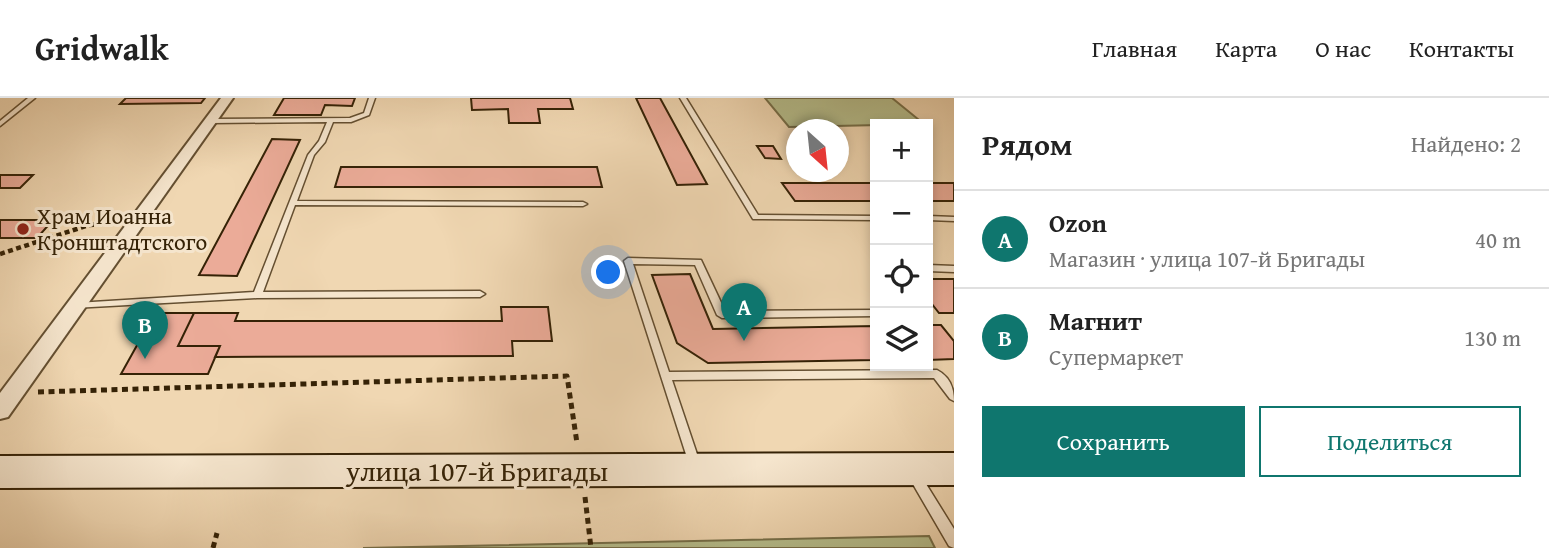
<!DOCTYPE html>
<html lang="ru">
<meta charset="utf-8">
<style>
:root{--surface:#fff;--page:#f6f6f6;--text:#222;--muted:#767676;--line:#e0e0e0;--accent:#0f766e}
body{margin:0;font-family:"Gentium Book Plus",serif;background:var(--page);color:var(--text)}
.controls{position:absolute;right:21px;top:21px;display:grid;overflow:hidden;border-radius:0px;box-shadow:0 4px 10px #0003}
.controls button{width:63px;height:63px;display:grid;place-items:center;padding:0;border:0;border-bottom:2px solid var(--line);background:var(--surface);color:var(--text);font:35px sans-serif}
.compass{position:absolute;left:786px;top:21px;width:63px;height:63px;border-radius:50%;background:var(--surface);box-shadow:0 4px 10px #0003;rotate:153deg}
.you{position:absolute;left:609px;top:175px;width:24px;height:24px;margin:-18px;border:5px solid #fff;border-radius:50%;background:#1a73e8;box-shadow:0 0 0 10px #1a73e833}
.badge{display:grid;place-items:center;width:46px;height:46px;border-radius:50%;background:var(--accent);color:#fff;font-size:23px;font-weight:700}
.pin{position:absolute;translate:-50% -58px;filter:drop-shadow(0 2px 4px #0008)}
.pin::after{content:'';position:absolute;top:37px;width:24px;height:21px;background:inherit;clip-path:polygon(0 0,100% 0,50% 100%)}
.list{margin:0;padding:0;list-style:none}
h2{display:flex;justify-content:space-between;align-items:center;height:91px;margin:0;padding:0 28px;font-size:30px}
h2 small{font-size:23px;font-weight:400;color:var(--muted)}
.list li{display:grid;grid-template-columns:46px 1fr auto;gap:21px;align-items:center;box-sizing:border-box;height:98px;padding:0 28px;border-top:2px solid var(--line)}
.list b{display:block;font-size:26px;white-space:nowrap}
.list p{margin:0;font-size:23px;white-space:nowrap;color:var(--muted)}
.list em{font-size:23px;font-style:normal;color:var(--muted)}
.actions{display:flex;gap:14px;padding:21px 28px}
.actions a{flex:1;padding:16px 0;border:2px solid var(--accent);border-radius:0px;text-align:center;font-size:24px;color:var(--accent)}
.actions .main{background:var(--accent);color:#fff}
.icon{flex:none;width:38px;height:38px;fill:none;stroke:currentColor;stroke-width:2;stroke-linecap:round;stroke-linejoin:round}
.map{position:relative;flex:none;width:954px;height:450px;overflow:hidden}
header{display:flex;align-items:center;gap:42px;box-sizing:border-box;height:98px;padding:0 35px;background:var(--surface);border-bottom:2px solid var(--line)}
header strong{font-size:33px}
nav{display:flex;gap:38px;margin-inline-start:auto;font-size:24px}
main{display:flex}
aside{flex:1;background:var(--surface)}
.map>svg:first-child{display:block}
</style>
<header>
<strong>Gridwalk</strong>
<nav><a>Главная</a><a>Карта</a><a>О нас</a><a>Контакты</a></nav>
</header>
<main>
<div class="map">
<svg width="954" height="450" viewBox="0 0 954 450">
<rect width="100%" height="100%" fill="#f0d7b2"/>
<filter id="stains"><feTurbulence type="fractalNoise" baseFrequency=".00286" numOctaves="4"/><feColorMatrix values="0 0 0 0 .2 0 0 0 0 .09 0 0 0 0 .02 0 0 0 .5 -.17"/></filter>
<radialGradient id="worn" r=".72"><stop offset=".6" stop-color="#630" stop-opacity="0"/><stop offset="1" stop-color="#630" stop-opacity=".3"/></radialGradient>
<path fill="#b6bf8e" stroke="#76704a" stroke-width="2" d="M765 0H892L924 26 789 29Z
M929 438 935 450H363Z"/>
<path fill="#ebab98" stroke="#352206" stroke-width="2" d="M126 0H205L201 5 120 6Z
M284 0H355L352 8 325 7 321 17H274Z
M471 0H570L573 11H538L540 25H509L508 11 472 12Z
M636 0H660L707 86 677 87Z
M272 41 300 42 237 178 199 177Z
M757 48H773L781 61 765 60Z
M341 69H597L602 89H335Z
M0 77H33L20 90H0Z
M782 85H875V103H795Z
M928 85H954V103H928Z
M0 122H53L37 140H0Z
M690 176 713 231 875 228V262L708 265 677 245 652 177Z
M928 181H954V215H939L928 201Z
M501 209H548L552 243H512L513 258 215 259 220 248H178L194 215H238L235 223H502Z
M155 215H194L178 248H220L208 276H121Z
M928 227H941L954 243V261L928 262Z"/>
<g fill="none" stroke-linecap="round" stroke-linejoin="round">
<g stroke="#644f31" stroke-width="3">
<path id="service" d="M28 0H35L0 28V23Z
M369 0H375L369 17 351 24H333L325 44 314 57 297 103 583 104 587 106 583 108 295 107 263 194 480 193 485 196 480 199 257 200 73 210 71 208 76 205 254 194 308 57 319 43 327 24 211 25 208 23 211 21 350 20 364 15Z
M680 0H686L758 117 875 118V122L753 121Z
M928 118 954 119V123L928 122Z
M628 160 701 162 725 213 875 212V218L722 220 717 217 695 167 633 166 669 274 937 272C949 278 954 289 954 303L950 301 934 280 672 282 701 368 699 372 695 374 691 372 624 163Z
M928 167 954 168V174L928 173Z
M914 371 918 373 954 431V450L949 448 910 381 908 377 910 373Z"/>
</g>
<g stroke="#644f31" stroke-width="4">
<path id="minor" d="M221 0H233L8 319 0 321V295Z"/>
</g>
<g stroke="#352206" stroke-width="4">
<path id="secondary" d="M954 355V387L0 390V358Z"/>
</g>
<path stroke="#352206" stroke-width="4.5" stroke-dasharray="5 3.5" stroke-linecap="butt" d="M0 156 89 127 113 126"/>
<path stroke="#352206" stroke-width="5" stroke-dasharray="6 4.5" stroke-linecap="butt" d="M38 294 567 278 577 345
M585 399 591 450
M213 450 217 435"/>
<use href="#service" fill="#f5e5cd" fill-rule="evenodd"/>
<use href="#minor" fill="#f5e5cd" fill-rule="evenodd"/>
<use href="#secondary" fill="#f5e5cd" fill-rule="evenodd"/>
</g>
<circle fill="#8f2418" stroke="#f5e5cd" stroke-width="2.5" cx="23" cy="131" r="7"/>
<g text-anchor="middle" stroke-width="6" stroke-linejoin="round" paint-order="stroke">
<g font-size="23" fill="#352206" stroke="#f5e5cd" text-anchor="start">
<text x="37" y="126">Храм Иоанна<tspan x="37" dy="26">Кронштадтского</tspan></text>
</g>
<g font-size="28" fill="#352206" stroke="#f5e5cd">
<text x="477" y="383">улица 107-й Бригады</text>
</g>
</g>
<rect width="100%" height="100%" filter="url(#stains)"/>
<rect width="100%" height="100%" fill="url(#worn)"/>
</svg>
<div class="controls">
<button>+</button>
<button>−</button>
<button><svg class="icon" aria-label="locate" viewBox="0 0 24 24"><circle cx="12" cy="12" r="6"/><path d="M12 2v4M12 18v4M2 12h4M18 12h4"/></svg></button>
<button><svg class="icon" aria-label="layers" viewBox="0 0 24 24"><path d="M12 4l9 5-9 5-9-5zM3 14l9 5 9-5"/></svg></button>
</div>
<svg class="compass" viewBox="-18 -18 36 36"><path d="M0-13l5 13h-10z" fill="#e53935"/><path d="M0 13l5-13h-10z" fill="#767676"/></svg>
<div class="you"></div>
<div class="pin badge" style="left:744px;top:243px">A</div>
<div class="pin badge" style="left:145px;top:261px">B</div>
</div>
<aside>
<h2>Рядом<small>Найдено: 2</small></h2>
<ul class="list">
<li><span class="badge">A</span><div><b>Ozon</b><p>Магазин · улица 107-й Бригады</p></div><em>40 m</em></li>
<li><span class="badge">B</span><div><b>Магнит</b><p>Супермаркет</p></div><em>130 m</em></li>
</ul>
<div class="actions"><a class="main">Сохранить</a><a>Поделиться</a></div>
</aside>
</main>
